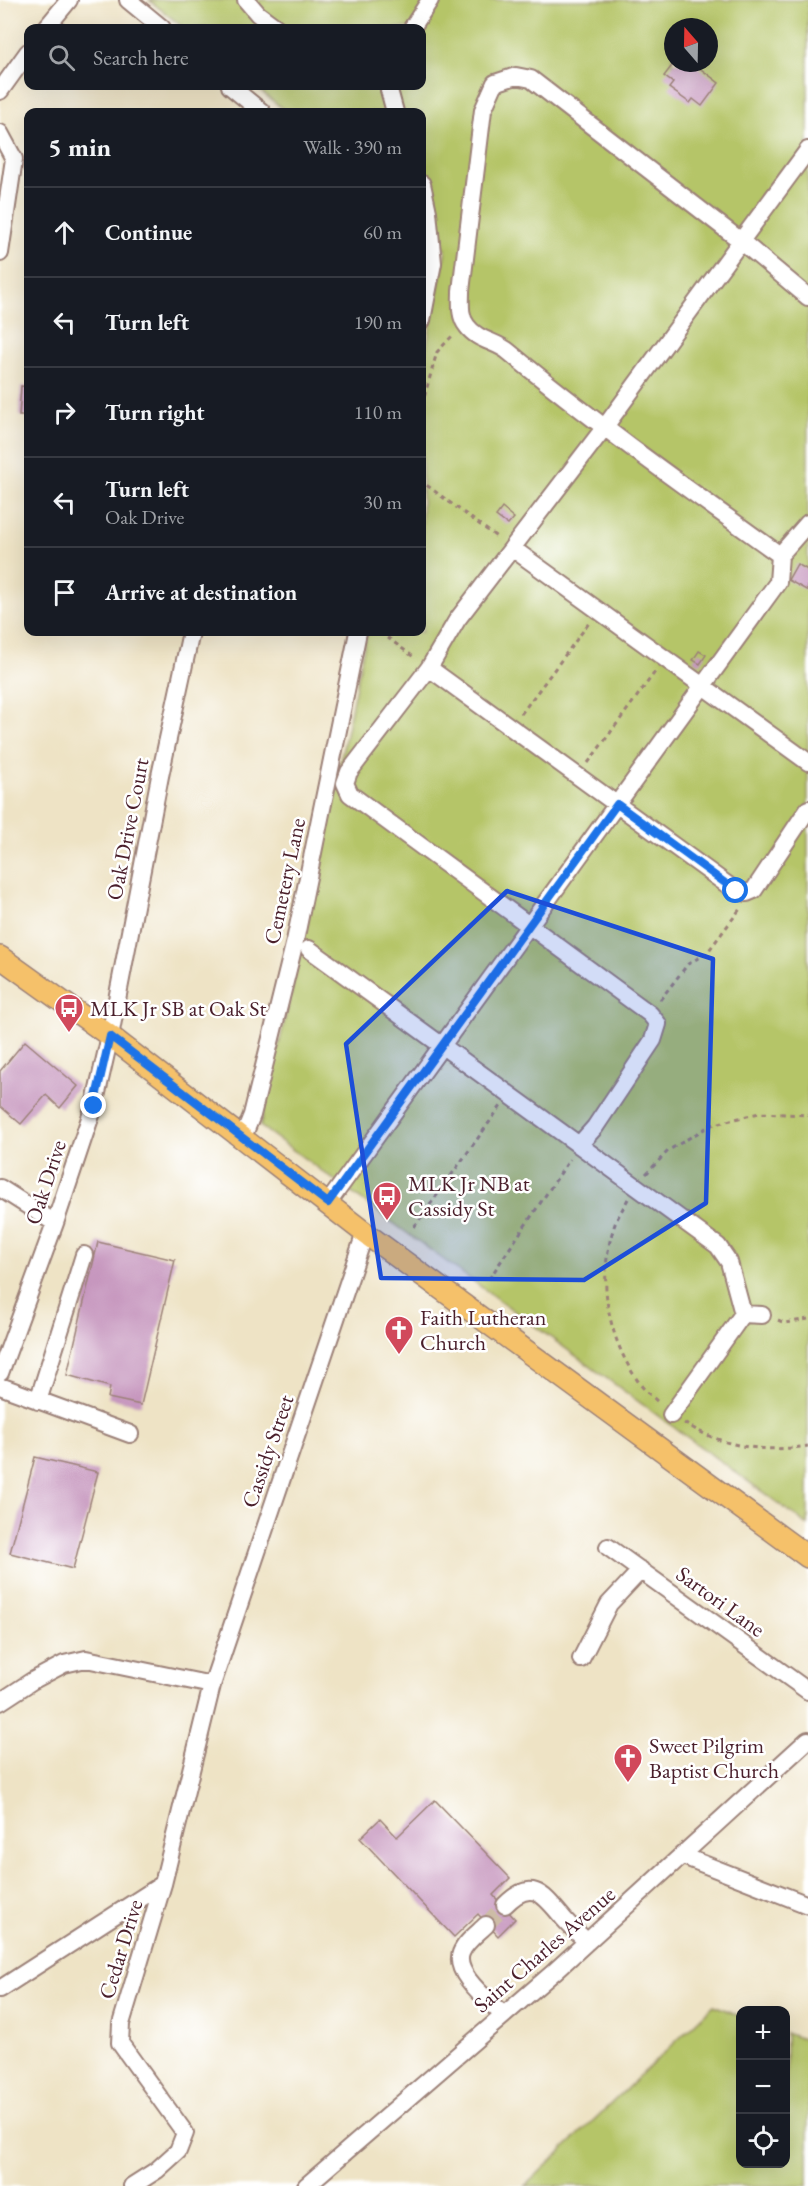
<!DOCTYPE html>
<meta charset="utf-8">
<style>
:root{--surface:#171b24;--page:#20242c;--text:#f1f3f6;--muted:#9ea1a6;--line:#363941}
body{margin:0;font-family:"EB Garamond",serif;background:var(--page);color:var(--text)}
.controls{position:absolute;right:18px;bottom:18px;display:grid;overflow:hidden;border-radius:12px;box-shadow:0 6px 24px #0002}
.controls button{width:54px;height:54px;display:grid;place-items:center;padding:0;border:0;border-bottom:2px solid var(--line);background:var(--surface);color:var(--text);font:30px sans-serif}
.compass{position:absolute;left:664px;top:18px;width:54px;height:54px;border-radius:50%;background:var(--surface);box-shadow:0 6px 24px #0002;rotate:340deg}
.stop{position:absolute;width:18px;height:18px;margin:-14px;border:4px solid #1a73e8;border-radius:50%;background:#fff}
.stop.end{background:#1a73e8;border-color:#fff;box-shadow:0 2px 6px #0008}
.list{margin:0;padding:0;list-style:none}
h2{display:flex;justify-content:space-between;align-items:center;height:78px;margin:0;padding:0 24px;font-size:26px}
h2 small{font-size:20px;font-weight:400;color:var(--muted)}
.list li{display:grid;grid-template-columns:39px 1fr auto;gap:18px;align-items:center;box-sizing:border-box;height:90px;padding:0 24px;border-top:2px solid var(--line)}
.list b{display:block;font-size:22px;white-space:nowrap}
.list p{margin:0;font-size:20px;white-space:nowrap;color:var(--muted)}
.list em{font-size:20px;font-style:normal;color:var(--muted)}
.icon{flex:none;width:33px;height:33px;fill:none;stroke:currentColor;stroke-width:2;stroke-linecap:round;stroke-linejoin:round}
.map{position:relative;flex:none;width:808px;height:2186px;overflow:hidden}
.search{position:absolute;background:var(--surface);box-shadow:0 6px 24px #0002;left:24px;top:24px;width:402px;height:66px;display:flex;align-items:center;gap:15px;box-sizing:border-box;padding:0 21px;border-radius:12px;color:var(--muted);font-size:22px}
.panel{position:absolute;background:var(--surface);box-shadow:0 6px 24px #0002;left:24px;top:108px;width:402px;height:528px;border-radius:12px}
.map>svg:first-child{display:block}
</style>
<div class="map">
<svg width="808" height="2186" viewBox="0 0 808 2186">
<rect width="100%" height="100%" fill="#fff"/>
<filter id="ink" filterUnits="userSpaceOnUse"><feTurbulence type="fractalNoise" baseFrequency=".0167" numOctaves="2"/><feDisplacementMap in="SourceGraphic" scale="12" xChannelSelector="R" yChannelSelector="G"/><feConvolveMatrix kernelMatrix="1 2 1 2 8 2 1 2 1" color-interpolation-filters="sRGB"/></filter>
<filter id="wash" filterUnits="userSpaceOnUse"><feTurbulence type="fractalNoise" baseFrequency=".008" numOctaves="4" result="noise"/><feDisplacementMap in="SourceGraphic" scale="24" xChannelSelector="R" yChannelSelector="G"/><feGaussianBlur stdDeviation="1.35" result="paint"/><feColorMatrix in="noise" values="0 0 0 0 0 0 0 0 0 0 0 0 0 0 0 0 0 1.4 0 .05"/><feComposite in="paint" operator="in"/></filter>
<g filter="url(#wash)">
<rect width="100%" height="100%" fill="#eee3c5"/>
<path fill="#b5c567" stroke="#807249" stroke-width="1.5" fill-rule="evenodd" d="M149 0H808V1525L260 1126 305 933 367 632H422V369L446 249 422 223V112H287L254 86H422V28H184ZM673 27H709V63H673Z
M714 2005 740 2016V2164H786V2033L808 2041V2186H525Z"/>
<g id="blocks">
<path fill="#c696be" d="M674 63H693L719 83 702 106 693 99 690 103 669 88 673 83 664 76Z
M21 386 28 387V416H19Z
M502 508 514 518 508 525 496 516Z
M797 564 808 570V591L788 580Z
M699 651 706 655 700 664 693 660Z
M25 1041 78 1086 60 1108 46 1095 21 1124 0 1106V1071Z
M98 1242 175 1260 141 1405 108 1398 110 1387 67 1375Z
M35 1457 98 1472 73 1569 10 1553Z
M435 1800 510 1878 493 1895 515 1919 498 1936 478 1914 454 1937 360 1838 380 1819 397 1837Z"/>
</g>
</g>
<g filter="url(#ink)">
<use href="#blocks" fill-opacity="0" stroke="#9c8178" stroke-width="1.5"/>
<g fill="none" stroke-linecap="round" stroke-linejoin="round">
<path stroke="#cdbca6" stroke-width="16" stroke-dasharray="16 8" stroke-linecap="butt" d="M486 1925 505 1905"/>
<g stroke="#9c8178" stroke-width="20">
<path id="minor" d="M128 0 162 28
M246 0 258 14 277 28
M46 28 69 0
M412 28 430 0
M230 86 262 112
M390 86 389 90 395 112
M0 91 28 52
M0 133 14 159 0 253
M422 184 428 212 433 263 422 320
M512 548 808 762
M780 555 808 523
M429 668 736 891 747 893 754 890 808 809
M309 949 718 1246 729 1262 743 1314 671 1415
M243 1137 252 1115 295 941 358 632
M579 1145 595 1127 653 1040 658 1024 650 1014 350 794 345 783 349 772 429 668 457 620 604 428 741 241 808 297
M0 1188 55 1223
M328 1203 778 582 780 555C688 489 596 424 509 352 496 341 478 341 467 326 459 316 461 303 461 291L483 110 495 83 516 76 531 79 741 241 808 150
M743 1314 762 1315
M0 1373 55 1223 94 1106 110 1036 160 776 191 632
M0 1386 130 1434
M38 1401 84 1255
M608 1547 808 1691
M581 1659 609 1604 641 1570
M0 1702 32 1681 64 1664 86 1659 212 1685
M683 1856 808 1905
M505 1905C533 1876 545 1897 564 1919 571 1927 579 1934 587 1942
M486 1925C478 1933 465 1942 461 1953 453 1974 490 2001 503 2015
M0 1989 163 1884
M132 2186 157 2170 178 2151 185 2133 120 2043 121 2024 163 1884 212 1685 365 1233
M306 2186 554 1972 808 1740"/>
</g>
<g stroke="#9c8178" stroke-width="24">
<path id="major" d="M0 957 110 1036 365 1233 808 1557"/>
</g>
<path stroke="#9c8178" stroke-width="3" stroke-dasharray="4.5 4.5" stroke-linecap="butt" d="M422 405 437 352 453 335
M422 478 425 484 498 538
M380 632 415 658
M521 714 589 623
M588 763 655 672
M660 1000 688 964 707 953 740 909
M646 1174 669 1150 711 1125 759 1113 808 1115
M628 1199C624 1207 618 1216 615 1224 596 1278 607 1338 640 1384 645 1391 653 1397 660 1404
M414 1227 501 1106
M489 1279 570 1159
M778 1320 785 1323 808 1319
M684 1423C724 1447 761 1453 808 1446"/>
<use href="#minor" stroke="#fff" stroke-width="16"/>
<use href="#major" stroke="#f5c16b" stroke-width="21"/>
</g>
</g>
<g fill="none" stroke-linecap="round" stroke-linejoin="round" filter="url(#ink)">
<path stroke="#1a73e8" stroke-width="8" d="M94 1106 110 1036 328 1203 617 804 736 891"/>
</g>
<path fill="#1d4ed8" fill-opacity="0.2" stroke="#1d4ed8" stroke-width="4.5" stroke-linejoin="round" d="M507 891 713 959 706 1203 584 1280 381 1278 346 1044Z"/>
<defs>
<g id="bus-pin" transform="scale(1.5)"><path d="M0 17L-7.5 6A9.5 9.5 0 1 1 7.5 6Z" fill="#d1495b" stroke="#fff"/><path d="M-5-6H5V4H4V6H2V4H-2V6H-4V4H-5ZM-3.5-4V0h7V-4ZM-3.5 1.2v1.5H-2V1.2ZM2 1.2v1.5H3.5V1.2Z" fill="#fff"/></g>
<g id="church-pin" transform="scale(1.5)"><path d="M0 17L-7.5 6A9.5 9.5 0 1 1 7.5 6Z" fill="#d1495b" stroke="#fff"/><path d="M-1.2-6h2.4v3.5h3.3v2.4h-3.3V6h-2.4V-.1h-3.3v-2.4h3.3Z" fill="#fff"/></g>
</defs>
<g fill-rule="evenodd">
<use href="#bus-pin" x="69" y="1008"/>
<use href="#bus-pin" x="387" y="1196"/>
<use href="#church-pin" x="399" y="1330"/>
<use href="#church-pin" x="628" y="1758"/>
</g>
<g text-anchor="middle" stroke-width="5" stroke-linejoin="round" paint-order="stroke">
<g font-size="22" fill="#4a1f2b" stroke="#fff">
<text transform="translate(127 829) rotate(-79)" y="8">Oak Drive Court</text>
<text transform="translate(284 881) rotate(-78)" y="8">Cemetery Lane</text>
<text transform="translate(45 1182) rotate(-72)" y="8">Oak Drive</text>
<text transform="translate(267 1451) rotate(-71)" y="8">Cassidy Street</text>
<text transform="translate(721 1601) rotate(36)" y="8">Sartori Lane</text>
<text transform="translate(120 1949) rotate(-73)" y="8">Cedar Drive</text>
<text transform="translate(544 1949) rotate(-41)" y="8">Saint Charles Avenue</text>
</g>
<g font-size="22" fill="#4a1f2b" stroke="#fff" text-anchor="start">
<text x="90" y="1016">MLK Jr SB at Oak St</text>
<text x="408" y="1191">MLK Jr NB at<tspan x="408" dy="25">Cassidy St</tspan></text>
<text x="420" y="1325">Faith Lutheran<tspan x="420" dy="25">Church</tspan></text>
<text x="649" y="1753">Sweet Pilgrim<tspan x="649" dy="25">Baptist Church</tspan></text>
</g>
</g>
</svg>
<div class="controls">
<button>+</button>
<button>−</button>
<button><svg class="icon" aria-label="locate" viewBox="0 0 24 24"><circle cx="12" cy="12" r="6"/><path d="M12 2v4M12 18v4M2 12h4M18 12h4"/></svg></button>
</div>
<svg class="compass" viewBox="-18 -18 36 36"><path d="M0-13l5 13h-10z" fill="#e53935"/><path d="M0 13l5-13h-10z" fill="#9ea1a6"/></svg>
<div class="stop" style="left:736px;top:891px"></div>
<div class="stop end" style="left:94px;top:1106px"></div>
<div class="search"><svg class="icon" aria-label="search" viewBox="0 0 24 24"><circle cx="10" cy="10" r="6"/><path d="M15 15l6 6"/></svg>Search here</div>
<section class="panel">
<h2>5 min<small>Walk · 390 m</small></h2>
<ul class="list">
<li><svg class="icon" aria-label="ahead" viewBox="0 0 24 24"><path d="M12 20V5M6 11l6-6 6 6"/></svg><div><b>Continue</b></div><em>60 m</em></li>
<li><svg class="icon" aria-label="left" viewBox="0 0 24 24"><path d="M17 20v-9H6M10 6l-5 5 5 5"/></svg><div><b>Turn left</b></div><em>190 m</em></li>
<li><svg class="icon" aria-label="right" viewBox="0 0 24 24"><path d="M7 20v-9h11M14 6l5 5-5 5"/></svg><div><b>Turn right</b></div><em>110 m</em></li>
<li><svg class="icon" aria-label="left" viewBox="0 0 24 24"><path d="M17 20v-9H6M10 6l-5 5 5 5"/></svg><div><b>Turn left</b><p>Oak Drive</p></div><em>30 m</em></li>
<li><svg class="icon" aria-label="arrive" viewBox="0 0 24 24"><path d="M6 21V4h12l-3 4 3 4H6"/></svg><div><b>Arrive at destination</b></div></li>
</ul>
</section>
</div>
